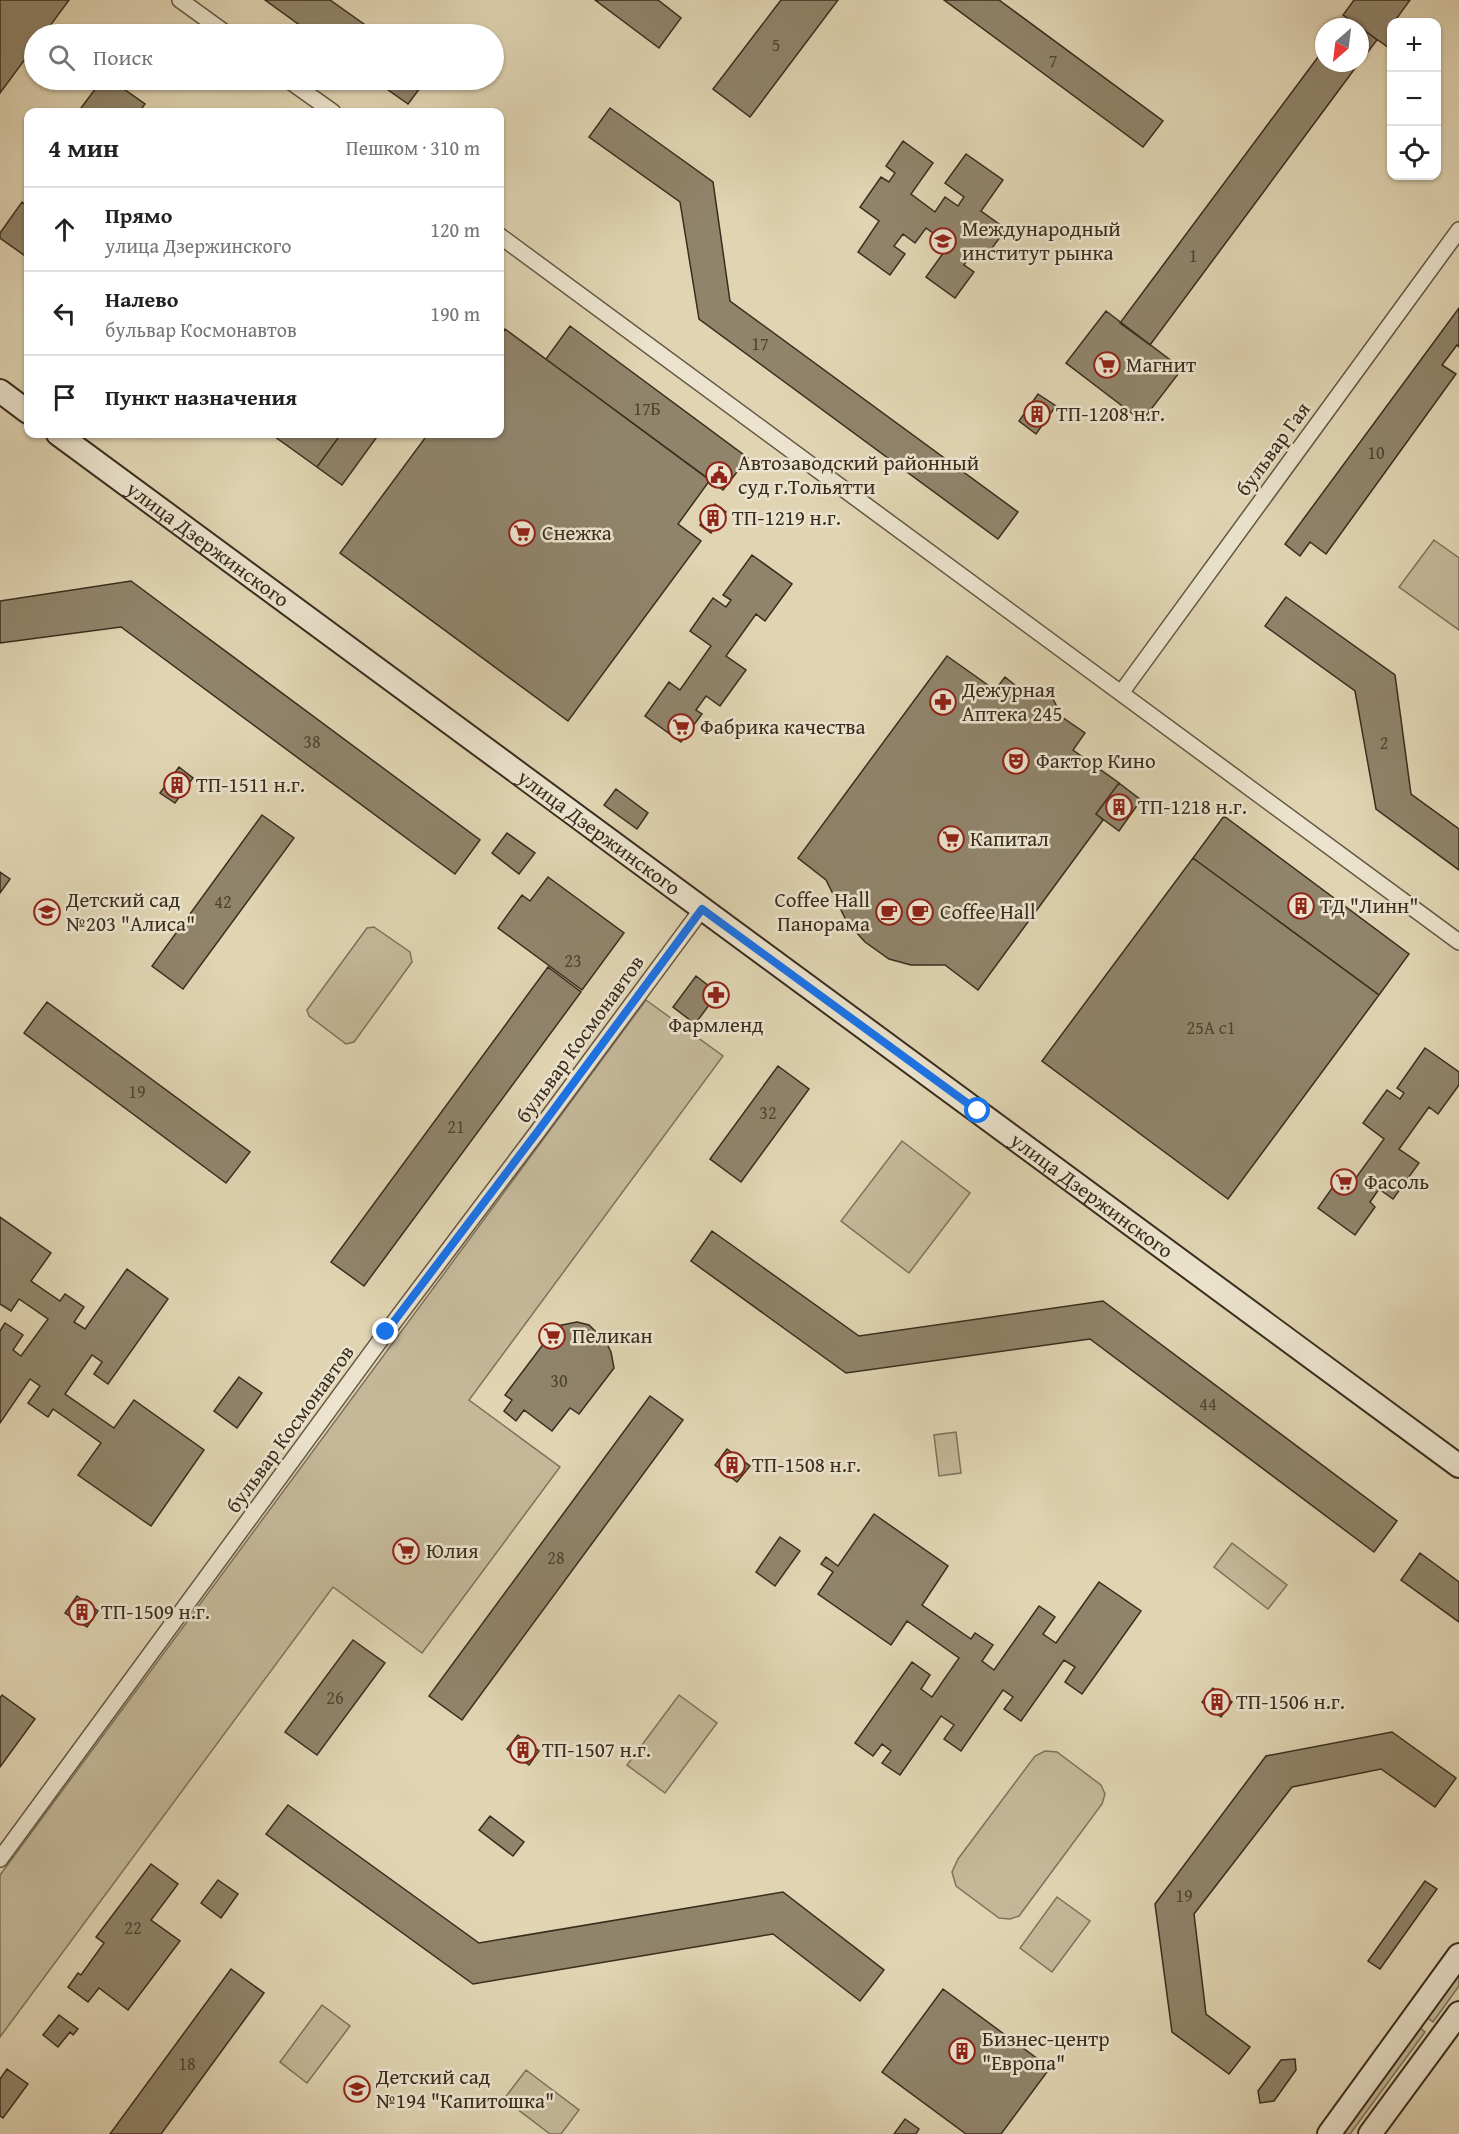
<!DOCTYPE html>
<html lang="ru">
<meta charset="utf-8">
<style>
:root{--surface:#fff;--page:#f6f6f6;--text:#202124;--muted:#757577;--line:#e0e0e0}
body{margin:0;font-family:"Gentium Book Plus",serif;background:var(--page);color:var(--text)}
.controls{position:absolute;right:18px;top:18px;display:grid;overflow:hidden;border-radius:12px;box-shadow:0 2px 4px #0004}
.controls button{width:54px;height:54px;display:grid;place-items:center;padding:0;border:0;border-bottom:2px solid var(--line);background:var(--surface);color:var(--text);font:30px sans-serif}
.compass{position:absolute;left:1315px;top:18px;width:54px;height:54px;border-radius:50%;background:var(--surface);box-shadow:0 2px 4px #0004;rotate:208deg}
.stop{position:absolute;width:18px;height:18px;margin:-14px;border:4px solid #1a73e8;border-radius:50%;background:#fff}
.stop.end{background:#1a73e8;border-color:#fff;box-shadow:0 2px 6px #0008}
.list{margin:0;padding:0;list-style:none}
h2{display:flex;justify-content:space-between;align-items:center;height:78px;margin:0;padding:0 24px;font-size:26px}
h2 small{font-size:20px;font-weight:400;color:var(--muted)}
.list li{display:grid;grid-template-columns:39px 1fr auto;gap:18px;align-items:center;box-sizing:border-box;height:84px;padding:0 24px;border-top:2px solid var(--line)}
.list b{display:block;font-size:22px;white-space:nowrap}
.list p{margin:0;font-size:20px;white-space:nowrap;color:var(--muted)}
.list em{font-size:20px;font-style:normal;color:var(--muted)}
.icon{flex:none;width:33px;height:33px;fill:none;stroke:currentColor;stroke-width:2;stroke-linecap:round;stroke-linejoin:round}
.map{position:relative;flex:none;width:1459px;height:2134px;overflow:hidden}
.search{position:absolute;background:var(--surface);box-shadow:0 2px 4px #0004;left:24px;top:24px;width:480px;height:66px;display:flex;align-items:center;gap:15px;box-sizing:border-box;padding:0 21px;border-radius:33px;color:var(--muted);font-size:22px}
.panel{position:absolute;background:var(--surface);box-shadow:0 2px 4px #0004;left:24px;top:108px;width:480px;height:330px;border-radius:12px}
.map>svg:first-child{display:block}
</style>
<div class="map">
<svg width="1459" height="2134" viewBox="0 0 1459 2134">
<rect width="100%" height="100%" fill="#e0d4b2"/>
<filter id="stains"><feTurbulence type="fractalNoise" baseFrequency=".00333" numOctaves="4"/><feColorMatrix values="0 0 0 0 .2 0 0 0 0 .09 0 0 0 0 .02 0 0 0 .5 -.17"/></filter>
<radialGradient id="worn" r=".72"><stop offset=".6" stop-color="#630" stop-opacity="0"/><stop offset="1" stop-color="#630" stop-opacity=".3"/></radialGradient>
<path fill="#c4b899" stroke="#7e725c" stroke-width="1.5" d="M1434 540 1459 558V630L1399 587Z
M374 927 410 952 412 962 354 1042 346 1044 309 1016 307 1010 367 928Z
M646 1000 723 1056 469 1400 560 1467 422 1653 333 1587 0 2037V1875Z
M902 1141 970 1193 909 1273 841 1221Z
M956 1432 961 1473 939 1476 934 1435Z
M1232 1543 1287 1585 1268 1609 1214 1567Z
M679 1695 717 1723 665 1793 627 1765Z
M1045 1751 1057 1752 1101 1785 1105 1794 1102 1804 1019 1916 1010 1919 999 1918 956 1886 952 1872 958 1859 1035 1756Z
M1057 1897 1090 1921 1052 1972 1020 1948Z
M1459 1968V1986L1433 2022 1425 2016Z
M322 2005 350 2026 307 2083 280 2062Z
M1417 2026 1425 2032 1350 2134H1339Z
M526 2070 579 2110 561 2134H550L504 2099Z"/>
<path fill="#90846b" stroke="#392d1e" stroke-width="1.5" d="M0 0H69L44 34H34V47L0 93Z
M265 0H330L378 34H312Z
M595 0H658L681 18 659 48Z
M781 0H838L750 117 713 89Z
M944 0H999L1163 121 1143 147Z
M1354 0H1410L1394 22H1392V50L1343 15Z
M1347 18 1360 27H1340Z
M1360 27 1377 40 1360 62Z
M1324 49V63H1359L1150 345 1120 323Z
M102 80H111L145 104 139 112H78Z
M374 80H426L408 104Z
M610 108 713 182 730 301 1018 512 998 539 699 319 680 202 589 137Z
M903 141 933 163 911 194 935 212 945 197 958 206 964 197 945 183 966 154 1003 180 981 211 1006 229 984 259 973 252 964 265 974 272 955 298 926 277 949 245 926 228 915 243 903 234 894 246 905 254 890 275 858 252 879 221 860 207 881 177 889 182 895 173 886 166Z
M22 202 28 207V258L0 238V233Z
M1459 308V347L1457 345 1442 365 1456 374 1326 554 1310 542 1300 556 1285 544Z
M1106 311 1182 369 1142 421 1066 363Z
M570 326 748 458 723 490 546 359Z
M505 329 710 480 678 524 701 541 568 721 340 553 428 434H500V336Z
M1038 394 1056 406 1036 434 1019 421Z
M271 434H341L317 467Z
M341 434H379L342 485 317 467Z
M715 504 726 512 711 533 700 525Z
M752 555 792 584 765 621 756 614 726 656 746 670 720 706 706 696 696 710 702 714 681 742 645 716 669 682 680 690 711 646 690 631 713 598 726 607 731 600 723 595Z
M131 581 480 840 455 874 121 627 0 643V601Z
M1286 597 1395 675 1411 794 1459 829V870L1376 809 1355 691 1265 626Z
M947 656 995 690 1005 677 1021 690H1040L1053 699 1062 717 1085 733 1073 750 1119 783 1096 814 1103 820 978 990 945 965H911L889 959 865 942 847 922 826 880 798 858Z
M179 767 193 778 175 803 160 793Z
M1119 783 1141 800 1119 831 1096 814Z
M616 789 648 813 637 829 604 805Z
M262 815 294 838 183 989 152 966Z
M1224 816 1409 954 1379 995 1193 858Z
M507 833 535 853 519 874 492 853Z
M1193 858 1379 995 1228 1199 1042 1061Z
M0 872 10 879 0 893Z
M548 877 624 933 582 990 498 928 522 895 530 901Z
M548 967 581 992 364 1286 331 1262Z
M696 976 718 993 695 1024 673 1007Z
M47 1002 250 1152 226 1183 24 1033Z
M1425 1048 1459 1072V1085L1438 1114 1429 1107 1399 1149 1419 1163 1393 1199 1379 1189 1370 1202 1375 1207 1355 1235 1318 1208 1342 1174 1353 1182 1384 1139 1363 1123 1387 1090 1400 1099 1404 1093 1397 1088Z
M778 1066 809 1089 741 1182 710 1159Z
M0 1217 51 1253 31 1281 60 1301 65 1294 84 1307 74 1322 85 1329 127 1269 168 1299 108 1384 94 1374 102 1362 92 1355 65 1394 114 1428 134 1400 204 1450 151 1526 78 1475 101 1443 53 1409 48 1417 28 1403 40 1386 30 1379 0 1423V1331L5 1323 23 1335 13 1350 21 1356 48 1319 19 1299 11 1311 0 1304Z
M712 1231 859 1336 1103 1301 1397 1521 1374 1552 1090 1339 846 1373 691 1261Z
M577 1322 589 1325 606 1342 611 1352 614 1368 579 1414 570 1408 552 1431 524 1410 516 1421 504 1411 512 1400 505 1395 557 1326Z
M239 1377 262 1393 237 1428 214 1411Z
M650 1396 683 1420 462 1720 429 1696Z
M727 1449 750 1466 737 1482 715 1465Z
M874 1514 948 1566 922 1605 971 1639 975 1633 993 1645 982 1661 994 1670 1039 1606 1055 1617 1043 1634 1056 1643 1099 1582 1141 1611 1082 1694 1065 1682 1075 1667 1064 1660 1021 1721 1004 1709 1013 1697 1003 1690 961 1751 944 1739 954 1725 941 1716 900 1775 882 1763 891 1751 882 1744 873 1756 855 1743 912 1662 930 1675 921 1689 932 1697 959 1658 907 1621 891 1645 818 1594 833 1572 821 1564 826 1557 838 1566Z
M780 1537 800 1551 775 1586 756 1572Z
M407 1540 416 1547 406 1562 396 1555Z
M1420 1553 1459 1582V1622L1401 1580Z
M77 1596 98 1611 87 1627 65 1613Z
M353 1640 385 1663 317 1755 285 1732Z
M1213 1688 1232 1702 1221 1717 1202 1702Z
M2 1695 35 1719 0 1767V1698Z
M1392 1732 1456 1778 1435 1807 1381 1769 1292 1787 1194 1914 1206 2014 1250 2047 1229 2074 1172 2032 1155 1904 1266 1756Z
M518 1735 539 1751 529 1765 507 1749Z
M288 1805 479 1943 783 1892 884 1970 860 2001 773 1934 473 1984 266 1834Z
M490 1816 524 1842 513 1856 479 1830Z
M151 1864 178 1884 151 1920 180 1941 128 2010 99 1988 88 2002 68 1987 78 1973 81 1975 104 1943 96 1937Z
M218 1880 238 1894 221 1918 201 1903Z
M1425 1881 1437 1889 1380 1969 1368 1961Z
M231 1969 264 1993 161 2134H110Z
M943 1989 1050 2068 1001 2134H966L882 2072Z
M59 2015 78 2029 73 2035 70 2032 58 2047 43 2035Z
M1295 2059 1296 2070 1274 2101 1260 2103 1258 2091 1281 2060Z
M7 2069 28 2084 3 2118 0 2116V2079Z
M905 2119 919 2129 916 2134H894Z"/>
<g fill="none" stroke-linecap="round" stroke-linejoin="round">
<g stroke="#635743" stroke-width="18">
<path id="street" d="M180 0 227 34
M288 80 333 112
M500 236 1459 942
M1121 693 1459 230
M0 1859 379 1342 538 1131 702 909"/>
</g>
<g stroke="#392d1e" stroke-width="26">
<g id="secondary">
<path d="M0 391 28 412"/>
<path id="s1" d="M58 434 1459 1466"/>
<path d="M1329 2134 1459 1955"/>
<path d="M1370 2134 1459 2013"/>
</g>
</g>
<use href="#street" stroke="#ebe3cd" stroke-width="15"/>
<use href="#secondary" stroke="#ebe3cd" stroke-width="22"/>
</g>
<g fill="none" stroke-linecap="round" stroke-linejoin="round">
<path stroke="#1a73e8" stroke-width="8" d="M386 1332 538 1131 702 909 978 1111"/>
</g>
<defs>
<g id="university-ring" transform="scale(1.35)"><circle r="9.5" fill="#ebe3cd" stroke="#8f2418" stroke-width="1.5"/><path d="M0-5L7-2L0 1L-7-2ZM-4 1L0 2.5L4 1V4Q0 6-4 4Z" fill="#8f2418"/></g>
<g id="supermarket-ring" transform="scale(1.35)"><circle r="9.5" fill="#ebe3cd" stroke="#8f2418" stroke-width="1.5"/><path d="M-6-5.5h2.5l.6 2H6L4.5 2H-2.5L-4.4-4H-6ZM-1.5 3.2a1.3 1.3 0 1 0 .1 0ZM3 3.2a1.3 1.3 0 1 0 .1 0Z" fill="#8f2418"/></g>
<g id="building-ring" transform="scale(1.35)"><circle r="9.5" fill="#ebe3cd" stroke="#8f2418" stroke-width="1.5"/><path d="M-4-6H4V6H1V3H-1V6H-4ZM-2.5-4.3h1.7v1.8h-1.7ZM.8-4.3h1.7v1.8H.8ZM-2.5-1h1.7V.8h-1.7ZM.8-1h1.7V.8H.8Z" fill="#8f2418"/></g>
<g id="civic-ring" transform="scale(1.35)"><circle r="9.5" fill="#ebe3cd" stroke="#8f2418" stroke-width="1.5"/><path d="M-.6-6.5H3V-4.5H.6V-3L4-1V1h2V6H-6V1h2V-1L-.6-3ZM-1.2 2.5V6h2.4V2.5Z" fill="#8f2418"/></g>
<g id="pharmacy-ring" transform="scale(1.35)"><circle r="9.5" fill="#ebe3cd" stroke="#8f2418" stroke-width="1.5"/><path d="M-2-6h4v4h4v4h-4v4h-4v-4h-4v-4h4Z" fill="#8f2418"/></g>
<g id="theatre-ring" transform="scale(1.35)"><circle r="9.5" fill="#ebe3cd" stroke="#8f2418" stroke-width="1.5"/><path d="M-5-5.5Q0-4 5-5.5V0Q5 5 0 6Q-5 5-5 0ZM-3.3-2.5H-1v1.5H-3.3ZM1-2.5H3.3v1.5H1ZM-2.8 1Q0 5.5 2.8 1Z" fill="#8f2418"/></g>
<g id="school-ring" transform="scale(1.35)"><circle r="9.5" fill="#ebe3cd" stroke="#8f2418" stroke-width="1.5"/><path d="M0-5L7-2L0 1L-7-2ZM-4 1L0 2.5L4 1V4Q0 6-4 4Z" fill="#8f2418"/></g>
<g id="cafe-ring" transform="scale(1.35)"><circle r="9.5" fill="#ebe3cd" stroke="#8f2418" stroke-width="1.5"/><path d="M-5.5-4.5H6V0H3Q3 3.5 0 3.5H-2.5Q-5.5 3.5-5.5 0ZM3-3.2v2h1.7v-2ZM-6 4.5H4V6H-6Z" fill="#8f2418"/></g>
</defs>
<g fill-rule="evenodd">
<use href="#university-ring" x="943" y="241"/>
<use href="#supermarket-ring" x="1107" y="365"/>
<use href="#building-ring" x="1037" y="414"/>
<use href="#civic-ring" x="719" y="475"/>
<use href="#building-ring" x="713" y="518"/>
<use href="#supermarket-ring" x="522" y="533"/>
<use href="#pharmacy-ring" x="943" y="702"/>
<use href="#supermarket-ring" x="681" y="727"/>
<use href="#theatre-ring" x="1016" y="761"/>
<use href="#building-ring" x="177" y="785"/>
<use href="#building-ring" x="1119" y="807"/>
<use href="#supermarket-ring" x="951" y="839"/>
<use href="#building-ring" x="1301" y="906"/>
<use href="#school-ring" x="47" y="912"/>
<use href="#cafe-ring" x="889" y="912"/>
<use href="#cafe-ring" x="920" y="912"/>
<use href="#pharmacy-ring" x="716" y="995"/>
<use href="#supermarket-ring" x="1344" y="1182"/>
<use href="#supermarket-ring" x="552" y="1336"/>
<use href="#building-ring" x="732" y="1465"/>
<use href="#supermarket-ring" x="406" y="1551"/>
<use href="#building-ring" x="82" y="1612"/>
<use href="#building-ring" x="1217" y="1702"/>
<use href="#building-ring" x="523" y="1750"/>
<use href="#building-ring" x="962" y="2051"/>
<use href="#school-ring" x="357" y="2089"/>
</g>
<g text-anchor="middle" stroke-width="5" stroke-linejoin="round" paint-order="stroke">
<g font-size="18" fill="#4f4331">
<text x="776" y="51">5</text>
<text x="1053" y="67">7</text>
<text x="1193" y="262">1</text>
<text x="760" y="350">17</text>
<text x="647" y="415">17Б</text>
<text x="1376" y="459">10</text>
<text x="312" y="748">38</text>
<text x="1384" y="749">2</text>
<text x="223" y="908">42</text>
<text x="573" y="967">23</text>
<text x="1211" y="1034">25А с1</text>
<text x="137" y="1098">19</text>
<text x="768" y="1119">32</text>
<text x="456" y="1133">21</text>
<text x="559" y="1387">30</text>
<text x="1208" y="1410">44</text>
<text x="556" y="1564">28</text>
<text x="335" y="1704">26</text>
<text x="1184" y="1902">19</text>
<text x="133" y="1934">22</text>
<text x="187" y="2070">18</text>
</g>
<g font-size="21" fill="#392d1e" stroke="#ebe3cd" text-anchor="start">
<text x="962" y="236">Международный<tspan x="962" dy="24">институт рынка</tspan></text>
<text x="1126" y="372">Магнит</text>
<text x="1056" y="421">ТП-1208 н.г.</text>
<text x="738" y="470">Автозаводский районный<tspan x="738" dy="24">суд г.Тольятти</tspan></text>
<text x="732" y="525">ТП-1219 н.г.</text>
<text x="542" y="540">Снежка</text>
<text x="962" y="697">Дежурная<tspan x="962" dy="24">Аптека 245</tspan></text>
<text x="700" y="734">Фабрика качества</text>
<text x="1036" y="768">Фактор Кино</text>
<text x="196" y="792">ТП-1511 н.г.</text>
<text x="1138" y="814">ТП-1218 н.г.</text>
<text x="970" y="846">Капитал</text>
<text x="66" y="907">Детский сад<tspan x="66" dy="24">№203 "Алиса"</tspan></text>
<text x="870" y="907" text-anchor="end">Coffee Hall<tspan x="870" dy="24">Панорама</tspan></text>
<text x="1320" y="913">ТД "Линн"</text>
<text x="940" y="919">Coffee Hall</text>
<text x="716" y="1032" text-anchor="middle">Фармленд</text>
<text x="1364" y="1189">Фасоль</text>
<text x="572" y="1343">Пеликан</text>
<text x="752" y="1472">ТП-1508 н.г.</text>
<text x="426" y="1558">Юлия</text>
<text x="101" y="1619">ТП-1509 н.г.</text>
<text x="1236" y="1709">ТП-1506 н.г.</text>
<text x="542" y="1757">ТП-1507 н.г.</text>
<text x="982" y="2046">Бизнес-центр<tspan x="982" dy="24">"Европа"</tspan></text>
<text x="376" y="2084">Детский сад<tspan x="376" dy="24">№194 "Капитошка"</tspan></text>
</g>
<g font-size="21" fill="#392d1e" stroke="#ebe3cd">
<text transform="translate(1273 449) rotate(-54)" y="7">бульвар Гая</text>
<text dy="7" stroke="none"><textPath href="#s1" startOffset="186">улица Дзержинского</textPath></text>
<text dy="7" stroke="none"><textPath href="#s1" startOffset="672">улица Дзержинского</textPath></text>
<text transform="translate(580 1039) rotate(-54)" y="7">бульвар Космонавтов</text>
<text dy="7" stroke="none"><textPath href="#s1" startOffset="1284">улица Дзержинского</textPath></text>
<text transform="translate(290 1429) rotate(-54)" y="7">бульвар Космонавтов</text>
</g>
</g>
<rect width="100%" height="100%" filter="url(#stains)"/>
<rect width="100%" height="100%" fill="url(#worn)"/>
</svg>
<div class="controls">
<button>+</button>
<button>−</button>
<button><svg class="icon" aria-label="locate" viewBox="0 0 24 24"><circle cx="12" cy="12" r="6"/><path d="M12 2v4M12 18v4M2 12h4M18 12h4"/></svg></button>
</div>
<svg class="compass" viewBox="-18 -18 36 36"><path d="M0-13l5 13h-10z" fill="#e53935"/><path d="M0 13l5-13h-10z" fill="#757577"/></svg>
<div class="stop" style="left:978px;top:1111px"></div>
<div class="stop end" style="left:386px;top:1332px"></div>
<div class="search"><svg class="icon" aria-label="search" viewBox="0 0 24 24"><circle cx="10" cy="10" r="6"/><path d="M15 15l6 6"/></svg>Поиск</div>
<section class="panel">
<h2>4 мин<small>Пешком · 310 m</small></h2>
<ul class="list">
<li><svg class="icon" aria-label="ahead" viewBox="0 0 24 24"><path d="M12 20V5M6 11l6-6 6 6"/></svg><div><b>Прямо</b><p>улица Дзержинского</p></div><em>120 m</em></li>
<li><svg class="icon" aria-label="left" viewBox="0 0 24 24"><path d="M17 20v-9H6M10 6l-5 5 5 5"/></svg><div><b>Налево</b><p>бульвар Космонавтов</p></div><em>190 m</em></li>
<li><svg class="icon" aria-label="arrive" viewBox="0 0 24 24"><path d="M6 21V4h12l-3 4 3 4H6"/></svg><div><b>Пункт назначения</b></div></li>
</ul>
</section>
</div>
